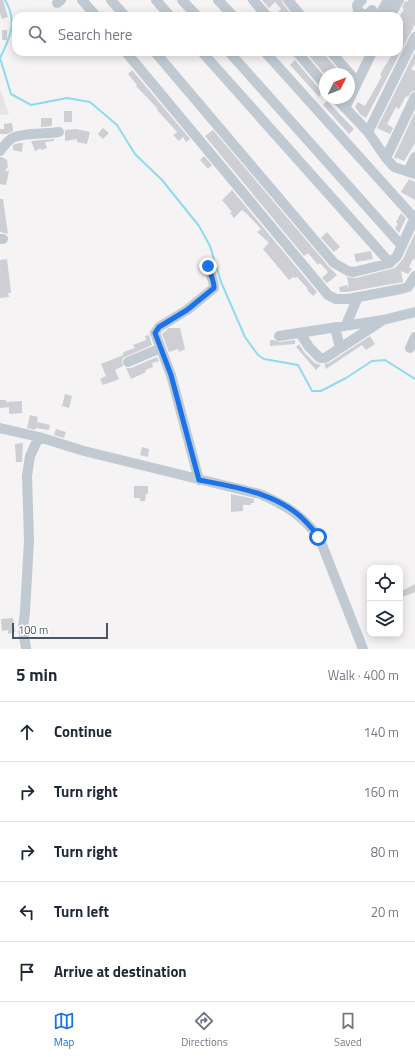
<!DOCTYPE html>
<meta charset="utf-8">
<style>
:root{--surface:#fff;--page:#f2f2f3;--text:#1f2937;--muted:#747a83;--line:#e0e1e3;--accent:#1a73e8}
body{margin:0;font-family:"Titillium Web",sans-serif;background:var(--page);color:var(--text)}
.controls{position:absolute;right:12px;bottom:12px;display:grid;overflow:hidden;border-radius:8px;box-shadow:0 2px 10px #0003}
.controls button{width:36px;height:36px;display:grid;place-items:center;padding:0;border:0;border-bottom:1px solid var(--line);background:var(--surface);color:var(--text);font:20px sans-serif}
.compass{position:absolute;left:319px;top:68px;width:36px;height:36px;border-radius:50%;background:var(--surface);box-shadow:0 2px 10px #0003;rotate:47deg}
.scale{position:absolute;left:12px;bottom:10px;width:96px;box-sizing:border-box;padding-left:4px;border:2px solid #4a5661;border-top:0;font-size:11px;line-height:14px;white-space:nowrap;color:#4a5661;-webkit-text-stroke:3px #fff;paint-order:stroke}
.stop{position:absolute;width:12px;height:12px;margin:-9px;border:3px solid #1a73e8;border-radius:50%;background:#fff}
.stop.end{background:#1a73e8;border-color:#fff;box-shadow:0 1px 4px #0008}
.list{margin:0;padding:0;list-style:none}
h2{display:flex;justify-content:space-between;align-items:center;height:52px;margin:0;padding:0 16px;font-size:17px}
h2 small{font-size:13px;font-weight:400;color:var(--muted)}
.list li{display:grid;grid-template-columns:26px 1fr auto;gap:12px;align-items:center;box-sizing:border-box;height:60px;padding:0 16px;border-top:1px solid var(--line)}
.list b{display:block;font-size:15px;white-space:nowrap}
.list em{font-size:13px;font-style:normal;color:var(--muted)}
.icon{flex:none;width:22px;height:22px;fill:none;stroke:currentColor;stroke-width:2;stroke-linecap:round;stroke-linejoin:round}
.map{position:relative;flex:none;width:415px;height:649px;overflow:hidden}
.search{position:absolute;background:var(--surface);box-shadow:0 2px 10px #0003;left:12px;right:12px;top:12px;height:44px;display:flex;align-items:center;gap:10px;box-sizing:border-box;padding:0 14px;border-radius:12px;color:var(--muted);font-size:15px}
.sheet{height:352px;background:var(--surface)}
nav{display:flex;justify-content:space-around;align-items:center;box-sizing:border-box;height:56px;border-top:1px solid var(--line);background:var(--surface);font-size:11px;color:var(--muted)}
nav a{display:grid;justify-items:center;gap:2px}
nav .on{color:var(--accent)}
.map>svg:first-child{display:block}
</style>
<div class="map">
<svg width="415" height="649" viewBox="0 0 415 649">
<rect width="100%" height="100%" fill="#f5f3f3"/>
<path fill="#e6e4e5" d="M0 89 9 114 0 115Z"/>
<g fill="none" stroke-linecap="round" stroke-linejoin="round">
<path stroke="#90daee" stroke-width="2" d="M5 0C18 21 10 38 0 58L11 94 31 105 67 98 90 102 117 125 135 154 162 180 199 226 210 246 221 282 245 337 258 355 264 359 298 365 312 391H321L346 378 372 361 385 360 415 379"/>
</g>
<path fill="#cdcfd5" d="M0 0H3L8 17 2 19 0 13Z
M262 0H282L283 4 293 16H274L281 9 275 2 269 8Z
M408 0H415V24L399 55V18L404 9 402 8 405 1 407 2Z
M2 30H7V40H2Z
M306 52H325L326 56 337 69 333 74 325 75Z
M394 52 399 55 366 118 361 115 355 107 358 102 365 106 382 76 380 75 383 69Z
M415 52V63L411 69 415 71V91L411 92 408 97 406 96 399 109 396 107 387 124 393 128 390 134 377 128Z
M295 60 322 92 319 97 290 65Z
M132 70 190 139 186 142 183 137 179 141 173 135 177 132 157 110 158 109 136 86 137 85 128 74Z
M327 101 354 129 349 134 323 105Z
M64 111H72V122H64Z
M415 112V143L404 161 397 158 396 159 394 157Z
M41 118H52V126L41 127Z
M12 123 13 131 7 134H0V129H4V124Z
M103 128 109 133 103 139 98 134Z
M76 129 90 132 87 144 77 142V139L65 141V130Z
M213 130 329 267 337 275 331 280 327 283 322 278 328 272 320 263 318 265 308 253 304 256 205 136Z
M54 139V141L45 142 47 148 41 150V148L35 151 31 141Z
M19 143H23L22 152 13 150V145Z
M204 156 212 165 208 169 200 160Z
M0 157H2L7 160 8 167 5 171H9L6 185 0 184Z
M409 179 415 182V200L401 192Z
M232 190 317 292 313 296 307 290 308 289 297 277 295 278 293 277 289 280 263 249 269 243 257 232 261 229 247 214 242 210 234 218 230 213 232 212 222 200Z
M0 199H3L8 234 0 232Z
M401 213 406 218 399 233 395 228 398 224 396 222Z
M327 232 340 247 334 252 321 238Z
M415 233V260L413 259 409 267 412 269 408 274 401 271 403 282 347 292H340L339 287 347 285 349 288 347 277 356 278 395 268 403 259Z
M371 251 373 259 356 262 354 254Z
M7 259 11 293H8L9 297 0 298V260Z
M169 328H180L185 349 179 352 178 349 169 352 162 334Z
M149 335 152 345 123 358 122 362 123 366 115 370 119 379 103 385 100 379 106 376 101 364 123 355V353L126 351 135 348 133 345 146 340 145 336Z
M370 336 375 344 366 350 362 345 326 369 324 364 329 363Z
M270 340H274L280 342 295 340V344L270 346Z
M299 344 304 352 315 363 321 365 316 370 296 347Z
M157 357 159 361 152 363 153 367 145 370 146 372 131 379 126 368H131Z
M65 394 72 396 69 408 62 406Z
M0 400H6V402L22 401V413L9 414V407L0 408Z
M30 415 38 417 37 422 50 425 49 430 36 428 35 430 27 428Z
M56 429 66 432 64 438 54 435Z
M23 443 22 462H16L15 444Z
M142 447 149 449 148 457 140 455Z
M134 486H148V494H146L145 501H140V498H134Z
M231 494 254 499V503H251V505H243V511L231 512Z
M415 584V592L400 598V592Z
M13 618 15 632 8 634V630L2 631 1 619Z"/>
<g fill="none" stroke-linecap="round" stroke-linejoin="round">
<path stroke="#c1cad2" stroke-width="10" d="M82 0 96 16
M111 0 125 16
M156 0 170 16
M182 0 197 16
M218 0 233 16
M253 0 267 16
M288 0 301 16
M362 0 357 5 358 11 363 14H368L372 10
M57 3 61 0
M379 16 388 0
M390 16 399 0
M126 52 328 295 336 299H348L401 289 408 287 415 276
M155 52 334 263 348 271 354 272 390 263 397 256 415 217
M202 52 390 263
M229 52 401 245
M265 52 415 219
M297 52 325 85
M331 52 357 82
M336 98 368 132 386 158 394 167 415 174
M345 108 372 52
M368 132 415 37
M0 151C3 147 7 142 11 139 18 133 48 134 59 132
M386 158 415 97
M408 171 415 157
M0 239H3
M346 325 358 297
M335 327 340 348
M300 333 309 347 320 358H325L380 322
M279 336 383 320 415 312
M410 348 415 337
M128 362 161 348
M0 428 39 437 84 451 260 494C287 506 299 513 319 537L363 649
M199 480 171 375 155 333 159 327 187 310 214 288C214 280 210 274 208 266
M26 649 23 628 25 612 29 540 27 476 30 456 39 437"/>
</g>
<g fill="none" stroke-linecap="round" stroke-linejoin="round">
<path stroke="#1a73e8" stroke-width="5" d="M208 266C210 274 214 280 214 288L187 310 159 327 155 333 171 375 199 480C235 487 280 493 307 523 311 527 315 532 318 537"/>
</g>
</svg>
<div class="controls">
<button><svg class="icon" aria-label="locate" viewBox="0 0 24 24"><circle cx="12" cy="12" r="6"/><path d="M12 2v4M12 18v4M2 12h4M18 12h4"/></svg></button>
<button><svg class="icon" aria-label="layers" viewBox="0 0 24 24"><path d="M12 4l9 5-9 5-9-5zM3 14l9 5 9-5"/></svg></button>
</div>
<svg class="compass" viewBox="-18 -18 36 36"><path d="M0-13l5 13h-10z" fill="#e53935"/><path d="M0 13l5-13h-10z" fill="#747a83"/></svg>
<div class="scale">100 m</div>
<div class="stop" style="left:318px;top:537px"></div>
<div class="stop end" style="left:208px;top:266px"></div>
<div class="search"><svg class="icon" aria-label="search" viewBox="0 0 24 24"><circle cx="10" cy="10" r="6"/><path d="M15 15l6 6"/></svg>Search here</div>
</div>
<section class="sheet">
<h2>5 min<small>Walk · 400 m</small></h2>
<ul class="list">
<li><svg class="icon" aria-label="ahead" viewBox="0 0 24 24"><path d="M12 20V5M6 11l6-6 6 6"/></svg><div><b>Continue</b></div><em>140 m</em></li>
<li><svg class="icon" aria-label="right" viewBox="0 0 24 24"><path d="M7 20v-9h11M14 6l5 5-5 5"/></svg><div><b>Turn right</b></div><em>160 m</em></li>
<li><svg class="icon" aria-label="right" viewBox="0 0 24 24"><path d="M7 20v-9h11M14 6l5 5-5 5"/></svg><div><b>Turn right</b></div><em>80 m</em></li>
<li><svg class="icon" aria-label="left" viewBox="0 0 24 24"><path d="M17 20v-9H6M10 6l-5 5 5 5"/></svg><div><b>Turn left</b></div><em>20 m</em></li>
<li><svg class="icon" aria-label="arrive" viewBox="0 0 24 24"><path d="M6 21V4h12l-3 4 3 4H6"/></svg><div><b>Arrive at destination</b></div></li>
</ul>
</section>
<nav>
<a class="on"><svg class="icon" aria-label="map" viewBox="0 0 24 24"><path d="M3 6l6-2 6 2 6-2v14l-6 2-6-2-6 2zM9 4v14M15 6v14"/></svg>Map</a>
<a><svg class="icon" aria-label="directions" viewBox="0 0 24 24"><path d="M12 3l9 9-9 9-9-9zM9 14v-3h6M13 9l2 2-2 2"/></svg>Directions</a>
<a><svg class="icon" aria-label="saved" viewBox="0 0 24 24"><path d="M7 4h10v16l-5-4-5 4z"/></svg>Saved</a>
</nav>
